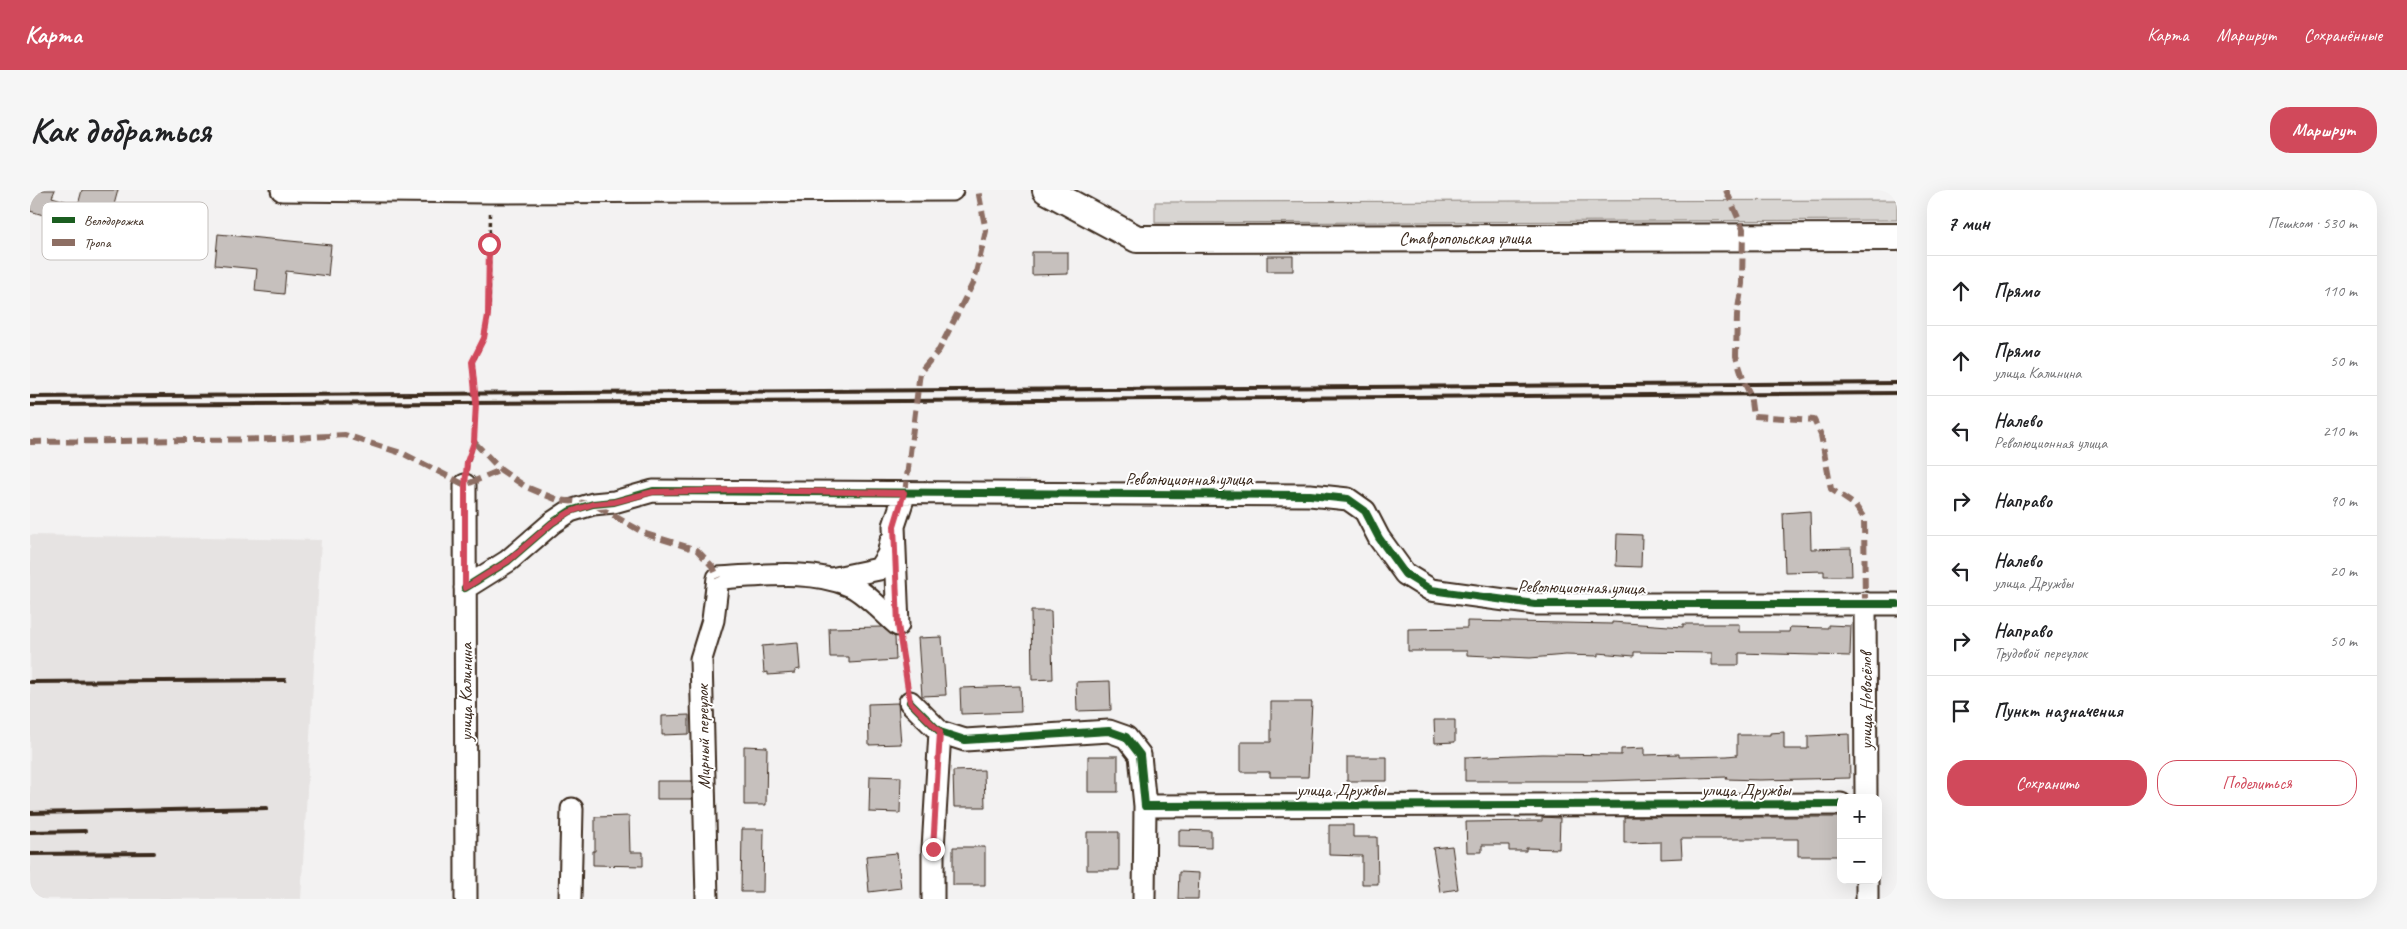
<!DOCTYPE html>
<html lang="ru">
<meta charset="utf-8">
<style>
:root{--surface:#fff;--page:#f6f6f6;--text:#202124;--muted:#757577;--line:#e0e0e0;--accent:#d1495b}
body{margin:0;font-family:Caveat,sans-serif;background:var(--page);color:var(--text)}
.controls{position:absolute;right:15px;bottom:15px;display:grid;overflow:hidden;border-radius:10px;box-shadow:0 5px 20px #0002}
.controls button{width:45px;height:45px;display:grid;place-items:center;padding:0;border:0;border-bottom:1px solid var(--line);background:var(--surface);color:var(--text);font:25px sans-serif}
.stop{position:absolute;width:15px;height:15px;margin:-11px;border:4px solid #d1495b;border-radius:50%;background:#fff}
.stop.end{background:#d1495b;border-color:#fff;box-shadow:0 1px 5px #0008}
.list{margin:0;padding:0;list-style:none}
h2{display:flex;justify-content:space-between;align-items:center;height:65px;margin:0;padding:0 20px;font-size:21px}
h2 small{font-size:16px;font-weight:400;color:var(--muted)}
.list li{display:grid;grid-template-columns:32px 1fr auto;gap:15px;align-items:center;box-sizing:border-box;height:70px;padding:0 20px;border-top:1px solid var(--line)}
.list b{display:block;font-size:19px;white-space:nowrap}
.list p{margin:0;font-size:16px;white-space:nowrap;color:var(--muted)}
.list em{font-size:16px;font-style:normal;color:var(--muted)}
.actions{display:flex;gap:10px;padding:15px 20px}
.actions a{flex:1;padding:11px 0;border:1px solid var(--accent);border-radius:20px;text-align:center;font-size:18px;color:var(--accent)}
.actions .main{background:var(--accent);color:#fff}
.icon{flex:none;width:28px;height:28px;fill:none;stroke:currentColor;stroke-width:2;stroke-linecap:round;stroke-linejoin:round}
.map{position:relative;flex:none;width:1867px;height:709px;overflow:hidden;border-radius:20px}
header{display:flex;align-items:center;gap:30px;box-sizing:border-box;height:70px;padding:0 25px;background:var(--accent);color:#fff}
header strong{font-size:24px}
nav{display:flex;gap:28px;margin-inline-start:auto;font-size:18px}
.intro{display:flex;align-items:center;justify-content:space-between;box-sizing:border-box;height:120px;padding:0 30px}
h1{margin:0;font-size:35px}
.button{padding:12px 22px;border-radius:20px;background:var(--accent);color:#fff;font-size:18px;font-weight:700}
main{display:flex;gap:30px;padding:0 30px}
aside{flex:1;background:var(--surface);border-radius:20px;box-shadow:0 5px 20px #0002}
.map>svg:first-child{display:block}
</style>
<header>
<strong>Карта</strong>
<nav><a>Карта</a><a>Маршрут</a><a>Сохранённые</a></nav>
</header>
<div class="intro"><h1>Как добраться</h1><a class="button">Маршрут</a></div>
<main>
<div class="map">
<svg width="1867" height="709" viewBox="0 0 1867 709">
<rect width="100%" height="100%" fill="#f3f2f2"/>
<filter id="ink" filterUnits="userSpaceOnUse"><feTurbulence type="fractalNoise" baseFrequency=".02" numOctaves="2"/><feDisplacementMap in="SourceGraphic" scale="10" xChannelSelector="R" yChannelSelector="G"/><feConvolveMatrix kernelMatrix="1 2 1 2 8 2 1 2 1" color-interpolation-filters="sRGB"/></filter>
<g filter="url(#ink)">
<path fill="#e6e3e2" d="M0 345 291 350 271 709H0Z"/>
<path fill="#d8d5d2" stroke="#8a8078" d="M1867 10V30L1125 33V12Z"/>
<path fill="#c6c0bd" stroke="#3b2a1e" d="M0 0H25L22 7 48 15 52 0H88L76 44 0 21Z
M188 44 301 55 298 86 256 81 254 104 225 101 227 79 185 75Z
M1002 62H1038V84L1002 85Z
M1237 66H1263V81H1237Z
M1780 321 1781 359 1821 358 1822 386H1794V381L1755 382 1753 323Z
M1587 344 1612 345 1611 377 1586 376Z
M1001 421H1021L1023 489 1002 490Z
M1437 431 1582 434V432L1653 437V434H1709V442H1759L1760 437 1798 438V435L1821 436 1820 466 1709 463V475H1682V463L1604 462V466L1568 463V466L1536 465 1500 468 1437 465V461H1378V439L1437 438Z
M852 437 865 447 866 470 819 473V467H800L799 438Z
M912 447 916 505 892 506 888 448Z
M768 453 770 479 765 480V483L738 485V482L734 483 732 456Z
M1080 491 1081 520 1047 521 1046 492Z
M990 496 991 522 931 524 930 498Z
M1241 512H1282L1278 587H1240V582H1211V552H1241Z
M868 513 871 554 839 555 838 514Z
M659 525V544L632 545V526Z
M1404 530H1425V552L1405 553Z
M1754 542V559H1778V546L1819 544 1820 588 1729 590 1696 589 1697 587 1571 591H1435V567L1512 564 1591 565V559L1614 558V565L1649 564V567L1697 566 1707 565V545H1740V543Z
M714 556 737 557 736 615H714Z
M1058 566H1088V602H1058Z
M1317 567H1357V591H1317Z
M954 580 955 617H924L923 581Z
M840 586 871 587 870 623 839 622Z
M627 591H662V609H627Z
M599 626 600 662H613V676L563 675V661H565V627Z
M1512 627 1530 628 1529 659 1496 658V661H1479V655H1452V662H1437L1436 632 1512 631Z
M1594 627H1811V666H1768V649H1651L1652 668 1631 669V652L1594 653Z
M1299 635H1323V647H1347L1348 694H1332V666L1299 665Z
M712 639H734L733 702H711Z
M1149 640 1181 641V658L1149 657Z
M1057 642H1089V680H1057Z
M1422 656 1428 699 1410 702 1403 658Z
M923 657H955V695H923Z
M867 663 871 698 839 702 836 666Z
M1149 682 1169 683 1168 709H1148Z"/>
<g fill="none" stroke-linecap="round" stroke-linejoin="round">
<g stroke="#3b2a1e" stroke-width="25">
<path id="minor" d="M252 0 460 2 922 0
M435 295 436 709
M801 389 849 379 858 365 861 351
M435 398 478 371 522 333 540 321 563 314 584 312 623 301 1280 305 1318 309 1335 321 1349 348 1375 384 1401 400 1505 414H1867
M1835 413 1836 608
M880 512 910 542 935 550 1079 541 1096 547 1110 565 1115 616 1811 614
M1837 690V709
M540 709 542 619
M677 709 671 469 683 430 688 388C730 386 781 378 821 396 836 403 855 424 868 435L864 336 875 303
M903 709V659L910 542
M1114 709 1115 616"/>
</g>
<g stroke="#3b2a1e" stroke-width="30">
<path id="major" d="M1016 0 1107 49 1867 47"/>
</g>
<path stroke="#3b2a1e" stroke-width="2.5" stroke-dasharray="4 4" stroke-linecap="butt" d="M437 279 444 252 446 212 443 173 454 148 459 125 460 19
M871 452 878 496"/>
<use href="#minor" stroke="#fff" stroke-width="21"/>
<use href="#major" stroke="#fff" stroke-width="26"/>
<path stroke="#3b2a1e" stroke-width="4" d="M0 207 1867 193
M0 215 874 211 1867 203
M0 492 255 490
M0 623 237 618
M0 642 55 641
M0 664 124 663"/>
<path stroke="#8d6e63" stroke-width="6" stroke-dasharray="12 6" stroke-linecap="butt" d="M1696 0 1713 39 1712 94 1707 125 1706 166 1715 194 1720 204 1723 226 1784 230 1791 245 1801 299 1825 315 1834 328 1835 413
M0 252 248 249 315 245 374 264 435 295 471 280
M444 252 471 280 496 297 528 310 563 314 616 344 667 360 683 377 688 388
M875 303 890 182 909 160 944 91 956 41 948 0"/>
<g stroke="#fff" stroke-width="11">
<path id="cycleway" d="M435 398 478 371 522 333 540 321 563 314 584 312 623 301 1280 305 1318 309 1335 321 1349 348 1375 384 1401 400 1505 414H1867
M880 512 910 542 935 550 1079 541 1096 547 1110 565 1115 616 1811 614"/>
</g>
<use href="#cycleway" stroke="#1b5e20" stroke-width="8"/>
</g>
</g>
<g fill="none" stroke-linecap="round" stroke-linejoin="round" filter="url(#ink)">
<path stroke="#d1495b" stroke-width="6" d="M459 54 458 125 454 148 442 172 446 212 444 252 437 272 435 296V398L478 371 522 333 540 322 563 314 584 312 623 302 715 300 874 303 864 336 868 435 880 512 910 542 903 659"/>
</g>
<g text-anchor="middle" stroke-width="4" stroke-linejoin="round" paint-order="stroke">
<g font-size="18" fill="#3b2a1e" stroke="#fff">
<text x="1435" y="54">Ставропольская улица</text>
<text x="1159" y="295">Революционная улица</text>
<text transform="translate(1551 397) rotate(1)" y="6">Революционная улица</text>
<text transform="translate(436 502) rotate(-90)" y="6">улица Калинина</text>
<text transform="translate(1836 511) rotate(-90)" y="6">улица Новосёлов</text>
<text transform="translate(673 547) rotate(-91)" y="6">Мирный переулок</text>
<text x="1311" y="606">улица Дружбы</text>
<text x="1716" y="606">улица Дружбы</text>
</g>
</g>
<rect x="12" y="12" width="166" height="58" rx="8" fill="#fff" stroke="#c4bfbc" stroke-width="1"/>
<rect x="22" y="27" width="23" height="6" fill="#1b5e20"/>
<rect x="22" y="49" width="23" height="7" fill="#8d6e63"/>
<g font-size="14" fill="#3b2a1e">
<text x="54" y="35">Велодорожка</text>
<text x="54" y="57">Тропа</text>
</g>
</svg>
<div class="controls">
<button>+</button>
<button>−</button>
</div>
<div class="stop" style="left:459px;top:54px"></div>
<div class="stop end" style="left:903px;top:659px"></div>
</div>
<aside>
<h2>7 мин<small>Пешком · 530 m</small></h2>
<ul class="list">
<li><svg class="icon" aria-label="ahead" viewBox="0 0 24 24"><path d="M12 20V5M6 11l6-6 6 6"/></svg><div><b>Прямо</b></div><em>110 m</em></li>
<li><svg class="icon" aria-label="ahead" viewBox="0 0 24 24"><path d="M12 20V5M6 11l6-6 6 6"/></svg><div><b>Прямо</b><p>улица Калинина</p></div><em>50 m</em></li>
<li><svg class="icon" aria-label="left" viewBox="0 0 24 24"><path d="M17 20v-9H6M10 6l-5 5 5 5"/></svg><div><b>Налево</b><p>Революционная улица</p></div><em>210 m</em></li>
<li><svg class="icon" aria-label="right" viewBox="0 0 24 24"><path d="M7 20v-9h11M14 6l5 5-5 5"/></svg><div><b>Направо</b></div><em>90 m</em></li>
<li><svg class="icon" aria-label="left" viewBox="0 0 24 24"><path d="M17 20v-9H6M10 6l-5 5 5 5"/></svg><div><b>Налево</b><p>улица Дружбы</p></div><em>20 m</em></li>
<li><svg class="icon" aria-label="right" viewBox="0 0 24 24"><path d="M7 20v-9h11M14 6l5 5-5 5"/></svg><div><b>Направо</b><p>Трудовой переулок</p></div><em>50 m</em></li>
<li><svg class="icon" aria-label="arrive" viewBox="0 0 24 24"><path d="M6 21V4h12l-3 4 3 4H6"/></svg><div><b>Пункт назначения</b></div></li>
</ul>
<div class="actions"><a class="main">Сохранить</a><a>Поделиться</a></div>
</aside>
</main>
